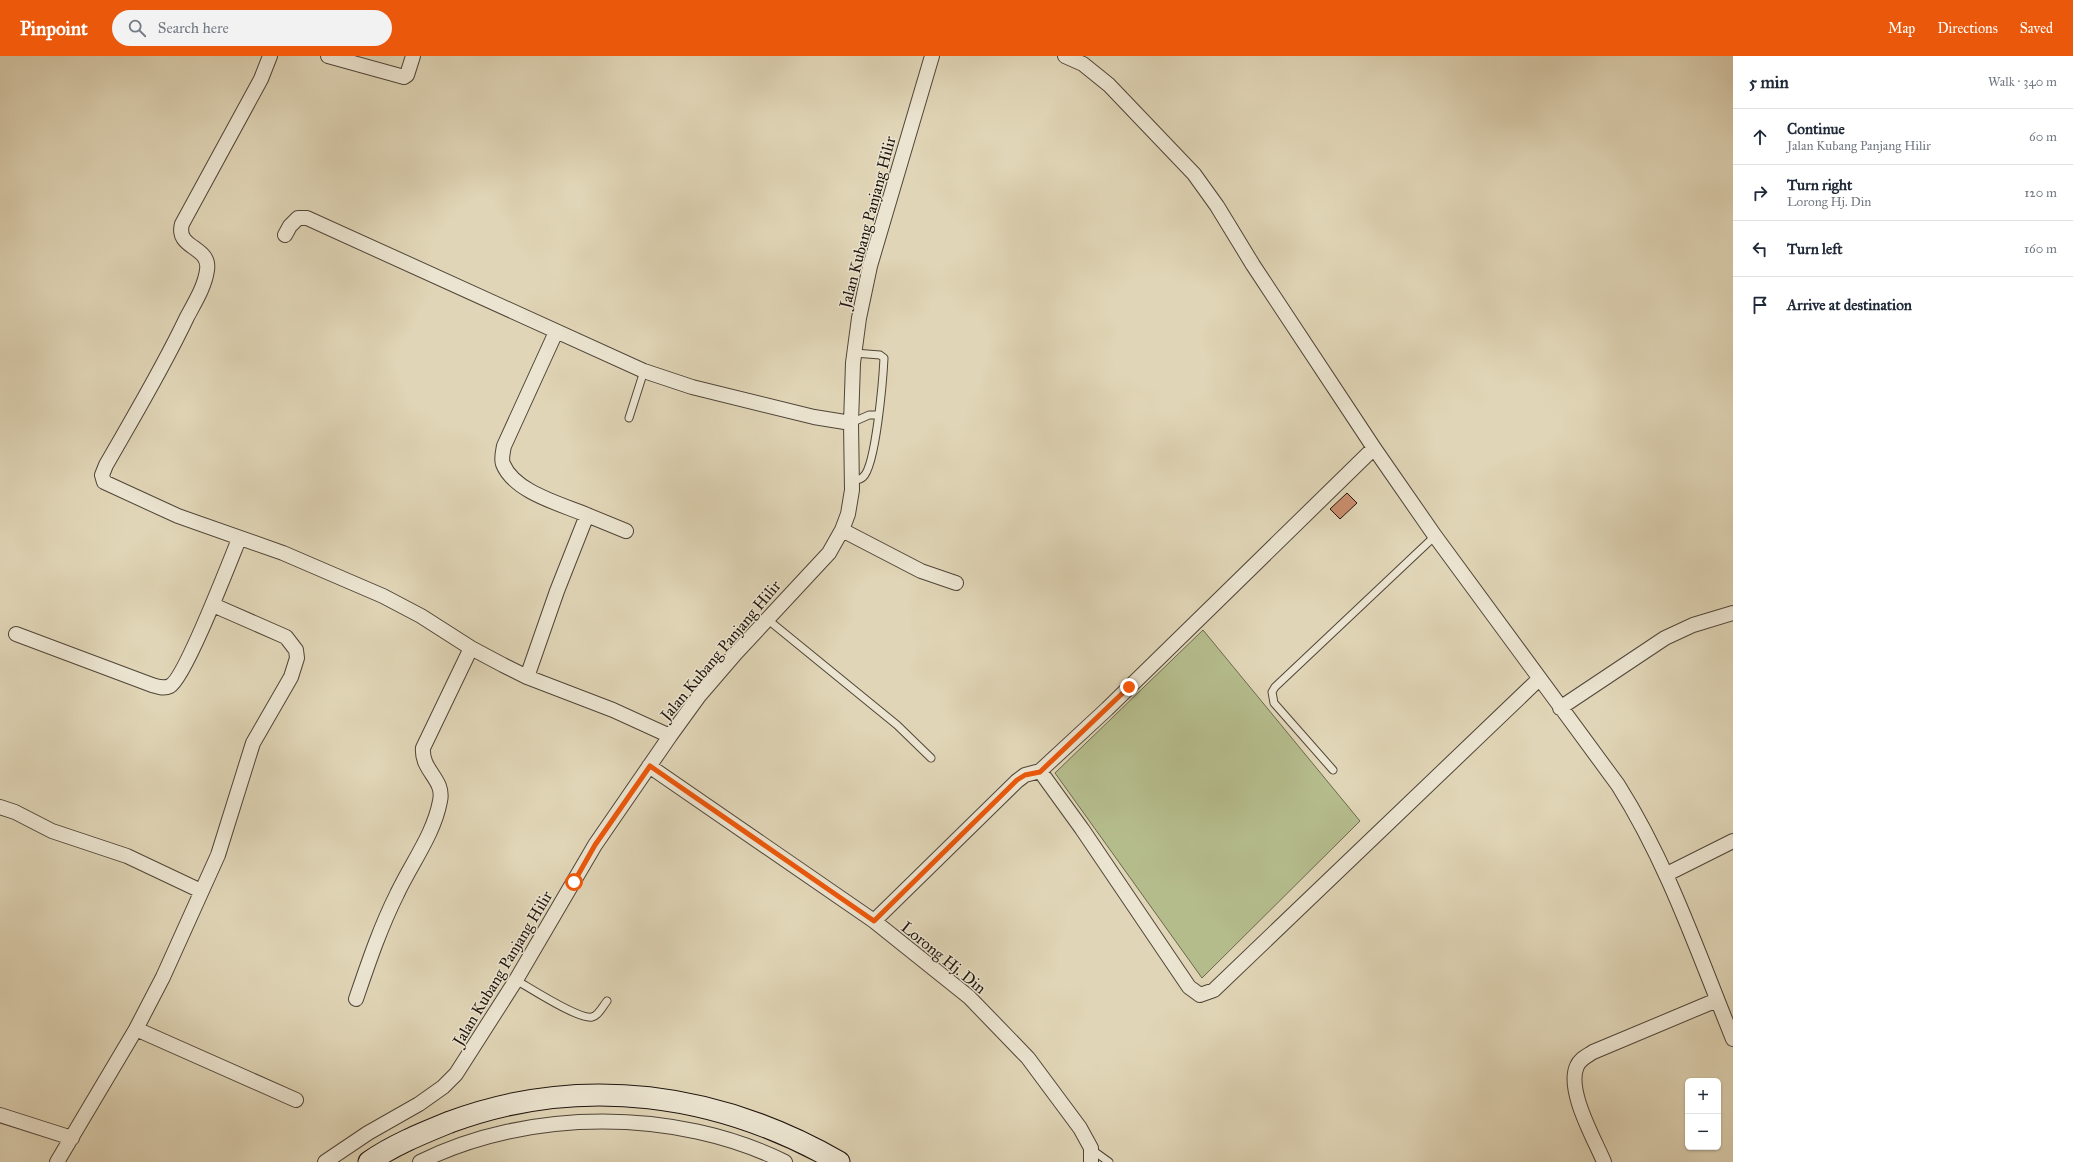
<!DOCTYPE html>
<meta charset="utf-8">
<style>
:root{--surface:#fff;--page:#f2f2f3;--text:#1f2937;--muted:#747a83;--line:#e0e1e3;--accent:#ea580c}
body{margin:0;font-family:"IM FELL Great Primer",serif;background:var(--page);color:var(--text)}
.controls{position:absolute;right:12px;bottom:12px;display:grid;overflow:hidden;border-radius:6px;box-shadow:0 1px 3px #0004}
.controls button{width:36px;height:36px;display:grid;place-items:center;padding:0;border:0;border-bottom:1px solid var(--line);background:var(--surface);color:var(--text);font:20px sans-serif}
.stop{position:absolute;width:12px;height:12px;margin:-9px;border:3px solid #ea580c;border-radius:50%;background:#fff}
.stop.end{background:#ea580c;border-color:#fff;box-shadow:0 1px 4px #0008}
.list{margin:0;padding:0;list-style:none}
h2{display:flex;justify-content:space-between;align-items:center;height:52px;margin:0;padding:0 16px;font-size:17px}
h2 small{font-size:13px;font-weight:400;color:var(--muted)}
.list li{display:grid;grid-template-columns:26px 1fr auto;gap:12px;align-items:center;box-sizing:border-box;height:56px;padding:0 16px;border-top:1px solid var(--line)}
.list b{display:block;font-size:15px;white-space:nowrap}
.list p{margin:0;font-size:13px;white-space:nowrap;color:var(--muted)}
.list em{font-size:13px;font-style:normal;color:var(--muted)}
.icon{flex:none;width:22px;height:22px;fill:none;stroke:currentColor;stroke-width:2;stroke-linecap:round;stroke-linejoin:round}
.map{position:relative;flex:none;width:1733px;height:1106px;overflow:hidden}
header{display:flex;align-items:center;gap:24px;box-sizing:border-box;height:56px;padding:0 20px;background:var(--accent);color:#fff}
header strong{font-size:19px}
nav{display:flex;gap:22px;margin-inline-start:auto;font-size:14px}
.search{width:280px;height:36px;background:var(--page);display:flex;align-items:center;gap:10px;box-sizing:border-box;padding:0 14px;border-radius:22px;color:var(--muted);font-size:15px}
main{display:flex}
aside{flex:1;background:var(--surface)}
.map>svg:first-child{display:block}
</style>
<header>
<strong>Pinpoint</strong>
<div class="search"><svg class="icon" aria-label="search" viewBox="0 0 24 24"><circle cx="10" cy="10" r="6"/><path d="M15 15l6 6"/></svg>Search here</div>
<nav><a>Map</a><a>Directions</a><a>Saved</a></nav>
</header>
<main>
<div class="map">
<svg width="1733" height="1106" viewBox="0 0 1733 1106">
<rect width="100%" height="100%" fill="#e0d5b6"/>
<filter id="stains"><feTurbulence type="fractalNoise" baseFrequency=".005" numOctaves="4"/><feColorMatrix values="0 0 0 0 .2 0 0 0 0 .09 0 0 0 0 .02 0 0 0 .5 -.17"/></filter>
<radialGradient id="worn" r=".72"><stop offset=".6" stop-color="#630" stop-opacity="0"/><stop offset="1" stop-color="#630" stop-opacity=".3"/></radialGradient>
<path fill="#b5bc8c" stroke="#6a684d" d="M1203 574 1360 765 1202 922 1055 717Z"/>
<path fill="#ca8e6e" stroke="#20150e" d="M1347 437 1357 447 1340 463 1330 453Z"/>
<g fill="none" stroke-linecap="round" stroke-linejoin="round">
<g stroke="#504538" stroke-width="9">
<path id="lane" d="M629 362 644 315
M851 367 869 359H878
M852 425C855 424 860 424 863 421 876 410 883 322 884 302L880 299 854 297
M767 563 897 669 931 702
M1333 714 1274 647 1272 636 1275 631 1435 480
M516 924C530 932 579 964 592 961 598 960 603 950 607 945
M1091 1093 1109 1106"/>
</g>
<g stroke="#504538" stroke-width="16">
<path id="street" d="M270 0 261 23 182 168C175 193 211 190 207 214 205 230 195 246 187 261 163 312 134 360 106 409L102 419 104 426 178 460 283 497 383 540 421 560 471 592 503 609 527 621 613 654 670 680
M328 0 404 21 407 19 413 0
M1065 0 1083 8 1109 29 1194 118 1217 150 1253 209 1374 392 1435 480 1618 729C1668 808 1698 897 1733 983
M285 179 290 170 298 162H307L644 315 692 331 814 361 851 367
M587 459 626 475
M842 474 921 515 956 527
M16 578 152 629C159 631 164 633 170 630 185 622 230 505 239 483
M527 621 557 535 587 459C561 448 514 436 503 408 501 403 503 395 504 390L556 276
M1560 652 1665 582 1693 569 1733 557
M649 710 874 865 969 941 1028 1002 1080 1072 1091 1092V1106
M1040 715 1082 773 1189 931 1200 939 1214 934 1539 623
M0 751 15 756 52 775 127 800 201 835
M1667 818 1733 785
M874 865 1017 725 1025 719 1040 715 1107 653 1374 392
M356 943C368 908 380 872 397 838 411 808 434 778 440 745 445 723 421 715 423 692L471 592
M136 973 296 1044
M0 1059 72 1082
M57 1106 136 973 163 921 218 799 253 687 291 621 297 602 296 594 286 581 213 549
M325 1106 368 1077 419 1048 443 1031 456 1018 516 924 595 789 670 680 699 640 736 597 829 497 842 474 848 458 852 434 851 367 853 307 859 262 870 210 932 0
M420 1106C529 1052 676 1052 785 1106
M1604 1106C1594 1082 1566 1034 1577 1010 1580 1003 1587 1000 1593 996L1717 944"/>
</g>
<g stroke="#20150e" stroke-width="23">
<path id="secondary" d="M369 1106C393 1089 423 1077 450 1066 582 1017 719 1037 839 1106"/>
</g>
<use href="#lane" stroke="#ebe4d0" stroke-width="7"/>
<use href="#street" stroke="#ebe4d0" stroke-width="14"/>
<use href="#secondary" stroke="#ebe4d0" stroke-width="21"/>
</g>
<g fill="none" stroke-linecap="round" stroke-linejoin="round">
<path stroke="#ea580c" stroke-width="5" d="M574 826 595 789 650 710 874 865 1017 724 1025 719 1040 716 1129 631"/>
</g>
<g text-anchor="middle" stroke-width="3" stroke-linejoin="round" paint-order="stroke">
<g font-size="16" fill="#20150e" stroke="#ebe4d0">
<text transform="translate(867 166) rotate(-75)" y="6">Jalan Kubang Panjang Hilir</text>
<text transform="translate(720 594) rotate(-50)" y="6">Jalan Kubang Panjang Hilir</text>
<text transform="translate(944 901) rotate(39)" y="6">Lorong Hj. Din</text>
<text transform="translate(502 912) rotate(-59)" y="6">Jalan Kubang Panjang Hilir</text>
</g>
</g>
<rect width="100%" height="100%" filter="url(#stains)"/>
<rect width="100%" height="100%" fill="url(#worn)"/>
</svg>
<div class="controls">
<button>+</button>
<button>−</button>
</div>
<div class="stop" style="left:574px;top:826px"></div>
<div class="stop end" style="left:1129px;top:631px"></div>
</div>
<aside>
<h2>5 min<small>Walk · 340 m</small></h2>
<ul class="list">
<li><svg class="icon" aria-label="ahead" viewBox="0 0 24 24"><path d="M12 20V5M6 11l6-6 6 6"/></svg><div><b>Continue</b><p>Jalan Kubang Panjang Hilir</p></div><em>60 m</em></li>
<li><svg class="icon" aria-label="right" viewBox="0 0 24 24"><path d="M7 20v-9h11M14 6l5 5-5 5"/></svg><div><b>Turn right</b><p>Lorong Hj. Din</p></div><em>120 m</em></li>
<li><svg class="icon" aria-label="left" viewBox="0 0 24 24"><path d="M17 20v-9H6M10 6l-5 5 5 5"/></svg><div><b>Turn left</b></div><em>160 m</em></li>
<li><svg class="icon" aria-label="arrive" viewBox="0 0 24 24"><path d="M6 21V4h12l-3 4 3 4H6"/></svg><div><b>Arrive at destination</b></div></li>
</ul>
</aside>
</main>
